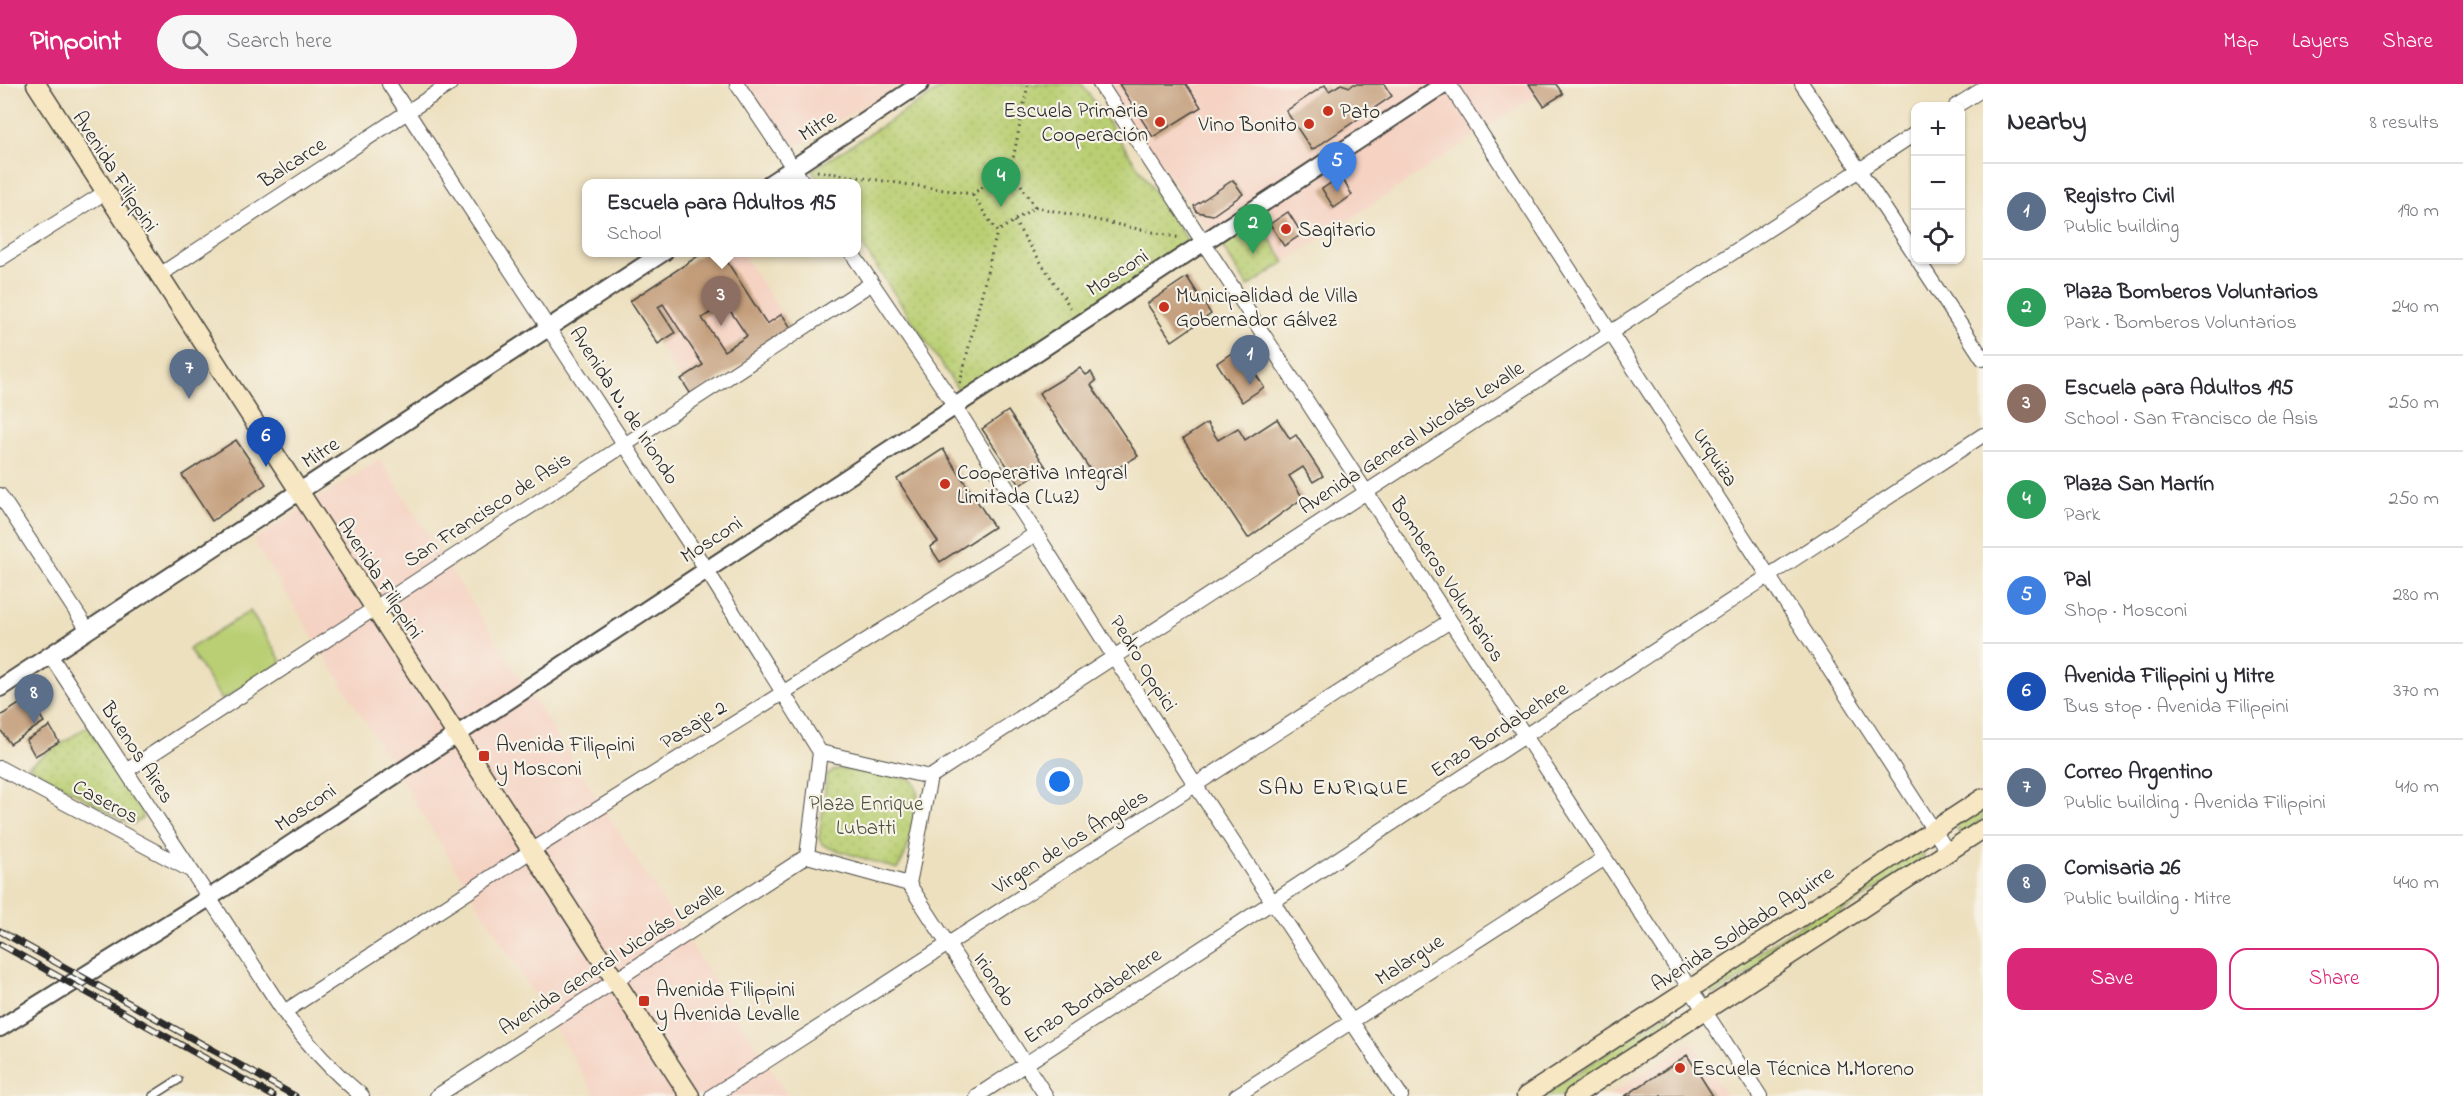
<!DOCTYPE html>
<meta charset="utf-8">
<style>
:root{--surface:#fff;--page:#f7f7f7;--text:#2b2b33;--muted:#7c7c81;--line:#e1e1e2;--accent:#db2777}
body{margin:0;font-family:"Indie Flower",sans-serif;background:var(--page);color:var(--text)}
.controls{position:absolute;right:18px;top:18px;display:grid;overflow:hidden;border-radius:12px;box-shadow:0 2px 4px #0004}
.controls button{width:54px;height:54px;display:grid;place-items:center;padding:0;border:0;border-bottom:2px solid var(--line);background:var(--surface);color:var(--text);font:30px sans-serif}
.you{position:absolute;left:1060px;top:698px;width:21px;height:21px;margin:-15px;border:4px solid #fff;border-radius:50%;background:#1a73e8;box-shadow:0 0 0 9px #1a73e833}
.badge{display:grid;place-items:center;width:39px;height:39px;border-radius:50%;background:var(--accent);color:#fff;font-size:20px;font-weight:700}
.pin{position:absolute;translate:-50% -50px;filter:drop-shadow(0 2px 3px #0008)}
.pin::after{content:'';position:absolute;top:32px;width:21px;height:18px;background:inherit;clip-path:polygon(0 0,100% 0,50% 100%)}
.popup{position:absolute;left:582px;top:95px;width:279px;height:78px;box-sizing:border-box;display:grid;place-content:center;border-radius:12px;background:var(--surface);filter:drop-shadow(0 2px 4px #0005);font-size:20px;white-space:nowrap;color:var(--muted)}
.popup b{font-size:22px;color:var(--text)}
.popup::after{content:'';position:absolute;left:50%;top:100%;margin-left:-12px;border:12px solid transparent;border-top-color:var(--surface)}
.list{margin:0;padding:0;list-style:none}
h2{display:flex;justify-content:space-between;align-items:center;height:78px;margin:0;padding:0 24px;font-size:26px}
h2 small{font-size:20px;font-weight:400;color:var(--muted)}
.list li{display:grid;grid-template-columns:39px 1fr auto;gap:18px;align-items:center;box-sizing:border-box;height:96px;padding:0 24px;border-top:2px solid var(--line)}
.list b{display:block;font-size:22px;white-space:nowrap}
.list p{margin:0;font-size:20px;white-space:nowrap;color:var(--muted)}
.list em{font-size:20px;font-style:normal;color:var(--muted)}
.actions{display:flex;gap:12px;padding:18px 24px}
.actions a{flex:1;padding:14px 0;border:2px solid var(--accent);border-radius:18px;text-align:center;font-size:21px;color:var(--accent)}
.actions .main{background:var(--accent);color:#fff}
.icon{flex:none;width:33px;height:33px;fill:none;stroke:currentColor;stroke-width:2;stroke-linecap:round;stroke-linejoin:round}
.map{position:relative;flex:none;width:1983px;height:1012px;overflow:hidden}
header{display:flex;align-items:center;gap:36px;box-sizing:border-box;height:84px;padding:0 30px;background:var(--accent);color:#fff}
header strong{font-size:28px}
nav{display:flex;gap:33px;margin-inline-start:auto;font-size:21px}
.search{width:420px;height:54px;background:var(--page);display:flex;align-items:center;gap:15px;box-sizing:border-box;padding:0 21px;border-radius:33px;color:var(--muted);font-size:22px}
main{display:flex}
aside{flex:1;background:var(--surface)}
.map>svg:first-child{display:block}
</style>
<header>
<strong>Pinpoint</strong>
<div class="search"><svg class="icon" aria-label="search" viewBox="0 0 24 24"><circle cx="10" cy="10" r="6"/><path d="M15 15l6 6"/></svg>Search here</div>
<nav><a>Map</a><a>Layers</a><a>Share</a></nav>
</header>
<main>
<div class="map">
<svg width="1983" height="1012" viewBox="0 0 1983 1012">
<defs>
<pattern id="grass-dots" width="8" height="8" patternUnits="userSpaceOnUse" patternTransform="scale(1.5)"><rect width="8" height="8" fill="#bacf73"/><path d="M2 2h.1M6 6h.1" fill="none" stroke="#a0b264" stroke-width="1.8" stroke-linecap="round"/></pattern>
</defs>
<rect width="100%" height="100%" fill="#f7f3e8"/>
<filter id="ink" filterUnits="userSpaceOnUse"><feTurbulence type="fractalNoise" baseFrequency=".0167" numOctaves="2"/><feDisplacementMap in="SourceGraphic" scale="12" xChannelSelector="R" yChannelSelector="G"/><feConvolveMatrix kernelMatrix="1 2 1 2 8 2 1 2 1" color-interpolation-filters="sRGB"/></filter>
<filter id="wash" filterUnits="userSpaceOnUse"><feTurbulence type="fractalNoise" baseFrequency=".008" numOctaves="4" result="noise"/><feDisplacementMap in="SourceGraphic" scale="24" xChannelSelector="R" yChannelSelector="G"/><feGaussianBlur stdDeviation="1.35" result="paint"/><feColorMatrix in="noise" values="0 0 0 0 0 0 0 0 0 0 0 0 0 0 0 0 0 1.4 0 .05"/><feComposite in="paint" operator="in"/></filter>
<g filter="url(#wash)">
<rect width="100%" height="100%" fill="#ede0bf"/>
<path fill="#f5d2c2" d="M737 0H903L783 69Z
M1104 0H1553L1248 203Z
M704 169H742L793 247 692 312 630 217Z
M380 375 788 1012H596L253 456Z
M1692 957 1727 1012H1607Z"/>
<path fill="url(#grass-dots)" stroke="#727d4f" stroke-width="1.5" d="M948 0H1082L1190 160 963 313 856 152V100L821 99 812 86Z
M1258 137 1285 178 1248 203 1221 161Z
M88 642 143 728 142 735 134 740 128 739 28 682Z
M844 685 911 695C914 699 917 703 917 708 921 725 907 772 897 785L830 764 823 761 819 755 827 691 834 686Z
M1983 723V736L1964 748H1959L1956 744 1958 739Z
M1915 766 1920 767 1924 772 1921 776 1717 910H1712L1709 905 1711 900Z
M1665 931H1670L1673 937 1671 941 1562 1012H1541Z"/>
<path fill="#bacf73" stroke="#727d4f" stroke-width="1.5" d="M250 527 282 578 222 616 189 565Z"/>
<g id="blocks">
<path fill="#c39d7a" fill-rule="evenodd" d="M1119 0H1186L1201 23 1153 53Z
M1341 0 1350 3 1354 0H1384L1392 12 1312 66 1286 27 1325 1 1329 7Z
M1529 0H1556L1563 10 1544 22Z
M1341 92 1352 111 1334 124 1322 105Z
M1233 96 1243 110 1213 131 1197 128 1194 122Z
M1288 128 1302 150 1284 162 1270 140Z
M704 168H721L767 240 782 230 793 247 692 312 681 295 703 281 663 220 658 223 675 249 658 260 630 217ZM725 219 747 252 724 267 702 234Z
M1187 193 1211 230 1172 257 1147 220Z
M1239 264 1264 303 1242 318 1217 279Z
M1080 284 1086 291 1091 288 1096 297 1091 301 1138 372 1097 396 1039 309Z
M1008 327 1046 383 1020 401 982 345Z
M1277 335 1290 355 1296 351 1323 392 1313 398 1303 383 1289 392 1303 414 1248 454 1183 355 1207 339 1218 356 1238 344 1245 356Z
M236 356 266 400 212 437 182 391Z
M943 365 994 443 940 478 930 463 938 458 897 395Z
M29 614 44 638 10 660 0 645V632Z
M50 642 59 658 35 672 26 656Z
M1687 971 1713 1012H1625Z"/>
</g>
</g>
<g filter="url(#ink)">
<use href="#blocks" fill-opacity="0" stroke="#484641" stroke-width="1.5"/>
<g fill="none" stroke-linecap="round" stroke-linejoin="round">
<g stroke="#484641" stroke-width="10">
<path id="service" d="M153 1012 178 996"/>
</g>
<g stroke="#484641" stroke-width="16">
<path id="minor" d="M389 0 706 485 820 668
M737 0 804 100
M1100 0 1760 1012
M1449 0 1948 768
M1802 0 1916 172
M1956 22 1983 5
M851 168 955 322 1196 702 1401 1012
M0 175 104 109
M1918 176 1983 275
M158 192 450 0
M0 411 88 546
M50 571 284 928C307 960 332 987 362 1012
M820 668 930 693 909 800 807 772Z
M0 684 190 786
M126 687 872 199
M930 693 1916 49
M909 800 1046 1012
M284 928 531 767 1037 449
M437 1012 807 772
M712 1012 1450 537
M977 1012 1983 351
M1236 1012 1605 774"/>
</g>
<g stroke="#484641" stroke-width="20">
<path id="tertiary" d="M769 100 920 0
M0 604 664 168
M0 944 209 814 1444 0"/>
</g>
<g stroke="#484641" stroke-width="21">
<path id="secondary" d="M36 0 690 1012
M1526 1012 1983 714
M1574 1012 1983 745"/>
</g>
<path stroke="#484641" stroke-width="3" stroke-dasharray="1.5 4.5" stroke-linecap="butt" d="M1011 85 1028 0
M817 87 972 110 1011 85 1035 123 997 148 972 110
M1035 123 1181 154
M1014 137 1072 226
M960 299 997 148"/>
<use href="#service" stroke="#fff" stroke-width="7"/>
<use href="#minor" stroke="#fff" stroke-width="14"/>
<use href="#tertiary" stroke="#fff" stroke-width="16"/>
<use href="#secondary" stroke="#f7e8c3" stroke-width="18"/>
<g stroke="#2b2b2b" stroke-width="7">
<path id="rail" d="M0 847 295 1012
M0 860 273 1012"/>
</g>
<use href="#rail" stroke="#f7f3e8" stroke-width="4.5" stroke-dasharray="14" stroke-linecap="butt"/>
</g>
</g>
<g fill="#c8321e" stroke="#f7f3e8" stroke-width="2">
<circle cx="1328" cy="27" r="6"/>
<circle cx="1160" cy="38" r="6"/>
<circle cx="1309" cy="40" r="6"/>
<circle cx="1286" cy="145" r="6"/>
<circle cx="1164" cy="223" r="6"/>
<circle cx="945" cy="400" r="6"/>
<rect x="478" y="666" width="12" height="12" rx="3"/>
<rect x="638" y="911" width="12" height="12" rx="3"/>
<circle cx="1680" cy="984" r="6"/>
</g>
<g text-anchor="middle" stroke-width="4.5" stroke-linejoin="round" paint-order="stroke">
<g font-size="21" fill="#2b2b2b" stroke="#f7f3e8" text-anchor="start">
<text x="1148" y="33" text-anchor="end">Escuela Primaria<tspan x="1148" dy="24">Cooperación</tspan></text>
<text x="1340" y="34">Pato</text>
<text x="1297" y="47" text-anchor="end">Vino Bonito</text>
<text x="1298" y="152">Sagitario</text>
<text x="1176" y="218">Municipalidad de Villa<tspan x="1176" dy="24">Gobernador Gálvez</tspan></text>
<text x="957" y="395">Cooperativa Integral<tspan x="957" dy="24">Limitada (Luz)</tspan></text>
<text x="496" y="667">Avenida Filippini<tspan x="496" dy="24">y Mosconi</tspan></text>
<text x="656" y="912">Avenida Filippini<tspan x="656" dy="24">y Avenida Levalle</tspan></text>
<text x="1692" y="991">Escuela Técnica M.Moreno</text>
</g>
<g font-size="21" fill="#2b2b2b" stroke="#f7f3e8">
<text transform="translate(817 41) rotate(-33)" y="7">Mitre</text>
<text transform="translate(292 78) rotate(-33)" y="7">Balcarce</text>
<text transform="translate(116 87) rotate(57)" y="7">Avenida Filippini</text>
<text transform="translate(1117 188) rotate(-33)" y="7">Mosconi</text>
<text transform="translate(625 321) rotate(57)" y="7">Avenida N. de Iriondo</text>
<text transform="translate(1411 353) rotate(-33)" y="7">Avenida General Nicolás Levalle</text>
<text transform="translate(320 368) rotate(-33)" y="7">Mitre</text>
<text transform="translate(1716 373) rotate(57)" y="7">Urquiza</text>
<text transform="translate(487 425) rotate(-33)" y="7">San Francisco de Asis</text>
<text transform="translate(711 455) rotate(-33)" y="7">Mosconi</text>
<text transform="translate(381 494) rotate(57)" y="7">Avenida Filippini</text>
<text transform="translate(1448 495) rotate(57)" y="7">Bomberos Voluntarios</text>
<text transform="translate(1144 579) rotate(58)" y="7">Pedro Oppici</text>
<text transform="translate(693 640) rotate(-32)" y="7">Pasaje 2</text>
<text transform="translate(1499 645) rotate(-33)" y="7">Enzo Bordabehere</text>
<text transform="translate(138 668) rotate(57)" y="7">Buenos Aires</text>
<text transform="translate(106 717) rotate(28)" y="7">Caseros</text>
<text transform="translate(305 723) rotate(-34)" y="7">Mosconi</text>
<text transform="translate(1070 757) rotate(-32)" y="7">Virgen de los Ángeles</text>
<text transform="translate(1742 844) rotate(-33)" y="7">Avenida Soldado Aguirre</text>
<text transform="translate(611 874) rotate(-33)" y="7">Avenida General Nicolás Levalle</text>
<text transform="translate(1409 875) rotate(-33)" y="7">Malargue</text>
<text transform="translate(995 895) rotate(57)" y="7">Iriondo</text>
<text transform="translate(1092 911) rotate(-33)" y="7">Enzo Bordabehere</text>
</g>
<g font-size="21" fill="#4f543d" stroke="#f7f3e8">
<text x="866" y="726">Plaza Enrique<tspan x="866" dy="24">Lubatti</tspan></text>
</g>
<g font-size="22" letter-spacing="1.5" fill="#2b2b2b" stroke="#f7f3e8">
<text x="1334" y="710">SAN ENRIQUE</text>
</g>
</g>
</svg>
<div class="controls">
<button>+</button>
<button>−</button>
<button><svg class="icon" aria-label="locate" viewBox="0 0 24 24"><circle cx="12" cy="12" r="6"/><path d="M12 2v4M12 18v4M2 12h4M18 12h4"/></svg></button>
</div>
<div class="you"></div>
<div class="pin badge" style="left:1250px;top:301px;background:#5c6f8a">1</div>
<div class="pin badge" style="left:1253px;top:170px;background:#2e9e5b">2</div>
<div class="pin badge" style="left:721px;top:242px;background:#8d6e63">3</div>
<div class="popup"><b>Escuela para Adultos 195</b>School</div>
<div class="pin badge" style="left:1001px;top:123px;background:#2e9e5b">4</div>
<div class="pin badge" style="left:1337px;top:108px;background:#3f7fe0">5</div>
<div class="pin badge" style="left:266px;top:383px;background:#1a4fb4">6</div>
<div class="pin badge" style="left:189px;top:315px;background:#5c6f8a">7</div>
<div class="pin badge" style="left:34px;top:640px;background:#5c6f8a">8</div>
</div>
<aside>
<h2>Nearby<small>8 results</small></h2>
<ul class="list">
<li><span class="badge" style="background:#5c6f8a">1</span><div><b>Registro Civil</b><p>Public building</p></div><em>190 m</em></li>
<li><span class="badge" style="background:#2e9e5b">2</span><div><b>Plaza Bomberos Voluntarios</b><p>Park · Bomberos Voluntarios</p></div><em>240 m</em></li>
<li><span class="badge" style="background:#8d6e63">3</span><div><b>Escuela para Adultos 195</b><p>School · San Francisco de Asis</p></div><em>250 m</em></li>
<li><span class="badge" style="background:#2e9e5b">4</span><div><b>Plaza San Martín</b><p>Park</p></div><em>250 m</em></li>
<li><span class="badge" style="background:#3f7fe0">5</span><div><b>Pal</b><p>Shop · Mosconi</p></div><em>280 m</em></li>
<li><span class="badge" style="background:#1a4fb4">6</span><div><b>Avenida Filippini y Mitre</b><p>Bus stop · Avenida Filippini</p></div><em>370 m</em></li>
<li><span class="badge" style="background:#5c6f8a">7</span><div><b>Correo Argentino</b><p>Public building · Avenida Filippini</p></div><em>410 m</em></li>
<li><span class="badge" style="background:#5c6f8a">8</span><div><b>Comisaria 26</b><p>Public building · Mitre</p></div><em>440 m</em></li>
</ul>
<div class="actions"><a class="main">Save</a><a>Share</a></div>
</aside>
</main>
